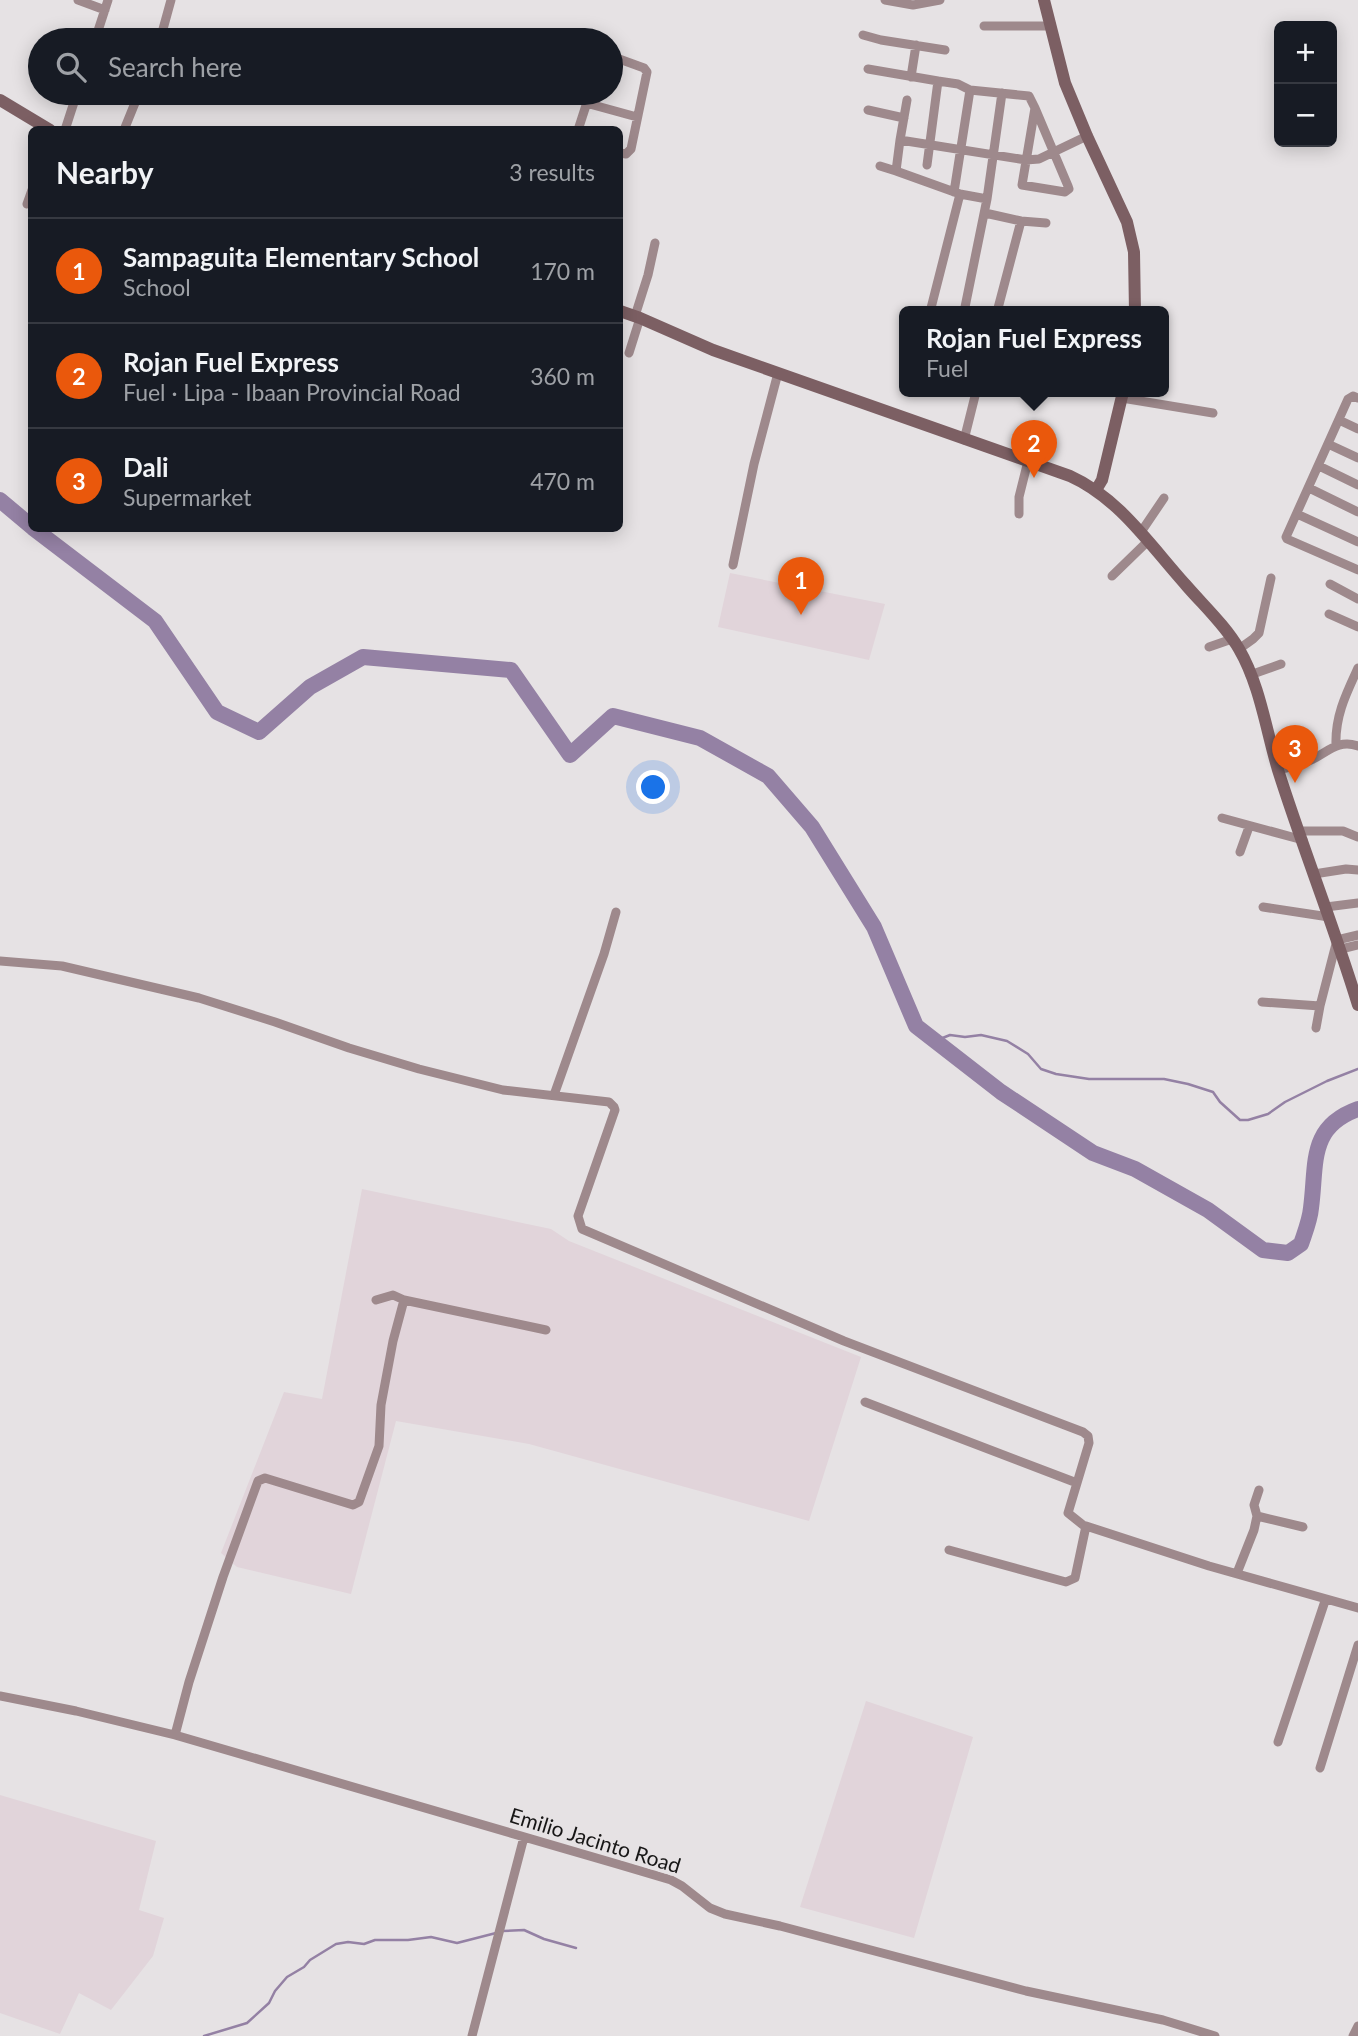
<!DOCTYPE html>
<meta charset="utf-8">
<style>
:root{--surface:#171b24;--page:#20242c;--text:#f1f3f6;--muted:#9ea1a6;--line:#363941;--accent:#ea580c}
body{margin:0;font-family:Lato,sans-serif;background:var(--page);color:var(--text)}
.controls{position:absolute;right:21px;top:21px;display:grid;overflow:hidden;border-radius:10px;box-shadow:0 4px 18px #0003}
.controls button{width:63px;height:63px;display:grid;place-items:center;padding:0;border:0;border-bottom:2px solid var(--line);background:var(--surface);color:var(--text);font:35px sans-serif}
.you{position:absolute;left:654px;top:788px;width:24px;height:24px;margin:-18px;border:5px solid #fff;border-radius:50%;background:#1a73e8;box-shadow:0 0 0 10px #1a73e833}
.badge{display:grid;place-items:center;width:46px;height:46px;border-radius:50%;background:var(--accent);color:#fff;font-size:23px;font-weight:700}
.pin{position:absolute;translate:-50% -58px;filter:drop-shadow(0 2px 4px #0008)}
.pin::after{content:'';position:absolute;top:37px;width:24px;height:21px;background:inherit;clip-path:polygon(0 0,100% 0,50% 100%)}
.popup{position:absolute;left:899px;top:306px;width:270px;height:91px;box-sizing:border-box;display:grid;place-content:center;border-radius:10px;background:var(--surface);filter:drop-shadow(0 2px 5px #0005);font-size:23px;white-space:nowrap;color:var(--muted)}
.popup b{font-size:26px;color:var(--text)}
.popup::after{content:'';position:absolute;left:50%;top:100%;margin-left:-14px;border:14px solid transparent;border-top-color:var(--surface)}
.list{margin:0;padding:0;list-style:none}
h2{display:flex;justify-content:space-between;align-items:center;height:91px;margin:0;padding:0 28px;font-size:30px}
h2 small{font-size:23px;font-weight:400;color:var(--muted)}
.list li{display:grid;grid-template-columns:46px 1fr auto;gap:21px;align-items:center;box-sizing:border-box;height:105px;padding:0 28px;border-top:2px solid var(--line)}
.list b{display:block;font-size:26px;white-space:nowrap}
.list p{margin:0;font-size:23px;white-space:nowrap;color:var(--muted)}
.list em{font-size:23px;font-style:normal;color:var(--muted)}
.icon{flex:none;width:38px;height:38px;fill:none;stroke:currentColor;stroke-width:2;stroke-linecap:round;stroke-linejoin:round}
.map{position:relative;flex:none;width:1358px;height:2036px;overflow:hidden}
.search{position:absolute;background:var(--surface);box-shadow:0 4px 18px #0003;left:28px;top:28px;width:595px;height:77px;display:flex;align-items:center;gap:18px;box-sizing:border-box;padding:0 24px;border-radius:38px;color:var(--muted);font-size:26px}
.panel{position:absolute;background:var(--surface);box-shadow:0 4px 18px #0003;left:28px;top:126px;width:595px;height:406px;border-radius:10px}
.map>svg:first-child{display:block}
</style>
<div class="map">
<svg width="1358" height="2036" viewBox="0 0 1358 2036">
<rect width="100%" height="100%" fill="#e6e2e4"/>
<path fill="#e1d4da" d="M730 573 885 604 869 660 718 627Z
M362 1189 551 1229 569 1241 861 1357 809 1521 529 1444 396 1421 351 1594 237 1567 221 1553 284 1392 322 1399Z
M866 1701 973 1737 914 1938 800 1907Z
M0 1795 156 1841 139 1910 164 1918 153 1956 111 2010 79 1993 60 2034 0 2013Z"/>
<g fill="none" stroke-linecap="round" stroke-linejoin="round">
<path stroke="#9481a4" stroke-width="2.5" d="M935 1041 950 1035 965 1037 981 1035 1007 1041 1028 1054 1041 1069 1056 1074 1089 1079H1164L1188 1084 1213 1092 1220 1102 1240 1120H1248L1268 1114 1285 1102 1327 1081 1358 1069
M502 1931 524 1930 544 1939 576 1948
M204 2036 247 2023 269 2003 275 1991 287 1977 304 1967 310 1960 336 1944 348 1942 364 1944 375 1940H408L431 1937 457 1943 496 1933"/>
<path stroke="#9481a4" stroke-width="16" d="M0 500 32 527
M33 528 155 621 217 712 259 732 310 687 363 657 511 670 570 755 613 716 700 738 768 776 812 827 874 927 916 1026 1001 1092 1093 1153 1135 1169 1208 1210 1263 1250 1288 1253 1301 1244C1305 1232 1310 1220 1311 1208 1317 1163 1308 1127 1358 1109"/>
<path stroke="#9e898c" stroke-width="9" d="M78 0 105 10
M885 0 913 5 940 0
M984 26H1050
M863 35 881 40 945 50
M95 40 108 0
M160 40 171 0
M611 56 644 68 647 72 631 149 626 154 620 153
M868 69 938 81
M911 77 916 45
M970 90 1029 96 1035 108 1068 186 1069 189 1065 192 1022 185 1035 108
M586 103 637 117
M868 110 904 118
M65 130 77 93
M124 130 139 93
M578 130 590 93
M900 140 907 100
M927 165 938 81 958 84 970 90 954 192
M880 166 896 171
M987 199 1002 93
M27 204 32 190
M985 213 1021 221 1046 223
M930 312 960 194
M964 312 987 199 960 194 896 171 900 140 1026 160 1039 159 1087 136
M997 312 1021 221
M635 316 648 275 655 243
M629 353 640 318
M1122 398 1213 413
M1358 398 1353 396 1348 399 1286 537 1287 539 1358 570
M1339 420 1358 429
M964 440 976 392
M1328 444 1358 458
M1319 466 1358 485
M1309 488 1358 512
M1019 514V497L1028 461
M1297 514 1358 542
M1141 532 1164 498
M733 565 754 464 778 373
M1112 576 1148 541
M1330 584 1358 599
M1329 614 1358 627
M1209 647 1232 639
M1239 649 1253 639 1259 633 1271 578
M1250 675 1281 664
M1336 745C1335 716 1346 694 1358 668
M1278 770C1289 767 1301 765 1311 760 1328 752 1338 739 1358 746
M1222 818 1303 840
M1300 831H1343L1358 837
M1240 852 1249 827
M1314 874 1346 869 1358 870
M1263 907 1329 917
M1326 907 1358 903
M1341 949 1358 945
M0 961 62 966 199 998 275 1022 349 1048 419 1069 503 1090 609 1102 614 1107 615 1110 578 1216 582 1229 844 1341 1083 1432 1088 1436 1089 1443 1068 1513 1083 1525 1209 1566 1358 1608
M1262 1002 1320 1006 1337 940 1358 935
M1316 1028 1320 1006
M554 1095 604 954 616 912
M376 1300 393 1295 404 1300
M865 1402 1077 1483
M1257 1516 1303 1527
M949 1550 1066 1582 1075 1578 1086 1526
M1237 1573 1254 1530 1257 1516 1254 1505 1259 1490
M0 1696 76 1711 175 1735 617 1864 671 1880 682 1886 710 1908 725 1914 780 1926 1026 1991 1163 2020 1215 2036
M175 1735 189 1682 223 1577 258 1481 265 1478 353 1505 359 1502 379 1446 381 1405 393 1341 404 1300 546 1330
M1278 1742 1325 1601
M1320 1768 1358 1645
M472 2036 524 1837
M1353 2036 1358 2026"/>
<path stroke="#7c5f63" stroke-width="12" d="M1044 0 1065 83 1087 136 1127 222 1134 252 1135 312
M0 100 50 130
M620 311 640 318 713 350 1070 476C1119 498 1150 545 1185 584 1203 605 1225 625 1239 649 1260 685 1266 730 1278 770 1303 849 1334 926 1358 1005
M1096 490 1102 480 1123 392"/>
</g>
<g text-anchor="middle" stroke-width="7" stroke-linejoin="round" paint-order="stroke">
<g font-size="21" fill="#171616" stroke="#e6e2e4">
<text transform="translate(595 1841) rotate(17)" y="7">Emilio Jacinto Road</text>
</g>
</g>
</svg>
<div class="controls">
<button>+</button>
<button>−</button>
</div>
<div class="you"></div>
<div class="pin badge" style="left:801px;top:615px">1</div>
<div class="pin badge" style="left:1034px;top:478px">2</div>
<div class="popup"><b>Rojan Fuel Express</b>Fuel</div>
<div class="pin badge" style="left:1295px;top:783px">3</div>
<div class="search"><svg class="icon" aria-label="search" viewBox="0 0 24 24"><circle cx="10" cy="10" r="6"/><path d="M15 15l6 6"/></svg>Search here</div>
<section class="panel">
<h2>Nearby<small>3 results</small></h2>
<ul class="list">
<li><span class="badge">1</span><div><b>Sampaguita Elementary School</b><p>School</p></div><em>170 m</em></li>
<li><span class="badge">2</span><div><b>Rojan Fuel Express</b><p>Fuel · Lipa - Ibaan Provincial Road</p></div><em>360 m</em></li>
<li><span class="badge">3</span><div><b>Dali</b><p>Supermarket</p></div><em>470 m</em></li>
</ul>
</section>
</div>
